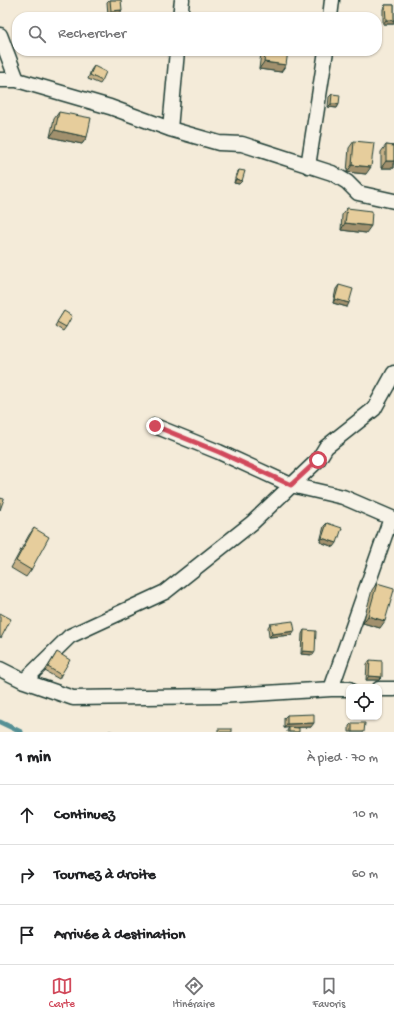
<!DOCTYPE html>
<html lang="fr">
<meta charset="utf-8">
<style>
:root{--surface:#fff;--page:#f6f6f6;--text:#202124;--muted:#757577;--line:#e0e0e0;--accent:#d1495b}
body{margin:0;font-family:"Gochi Hand",sans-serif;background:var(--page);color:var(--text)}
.controls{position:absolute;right:12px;bottom:12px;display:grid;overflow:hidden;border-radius:8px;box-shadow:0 1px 3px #0004}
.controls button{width:36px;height:36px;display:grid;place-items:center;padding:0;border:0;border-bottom:1px solid var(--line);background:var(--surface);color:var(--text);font:20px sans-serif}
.stop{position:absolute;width:12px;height:12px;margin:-9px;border:3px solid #d1495b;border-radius:50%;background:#fff}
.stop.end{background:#d1495b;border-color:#fff;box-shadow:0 1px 4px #0008}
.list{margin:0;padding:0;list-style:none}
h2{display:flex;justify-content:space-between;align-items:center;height:52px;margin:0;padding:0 16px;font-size:17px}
h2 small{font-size:13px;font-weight:400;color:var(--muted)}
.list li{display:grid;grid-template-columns:26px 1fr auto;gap:12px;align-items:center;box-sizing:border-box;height:60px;padding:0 16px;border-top:1px solid var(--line)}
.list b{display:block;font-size:15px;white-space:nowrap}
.list em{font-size:13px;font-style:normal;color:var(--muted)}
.icon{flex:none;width:22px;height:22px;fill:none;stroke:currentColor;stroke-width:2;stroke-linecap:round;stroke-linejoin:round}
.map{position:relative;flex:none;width:394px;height:732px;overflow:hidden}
.search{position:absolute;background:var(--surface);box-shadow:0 1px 3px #0004;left:12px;right:12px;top:12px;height:44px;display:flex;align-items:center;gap:10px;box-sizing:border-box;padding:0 14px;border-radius:16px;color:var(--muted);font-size:15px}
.sheet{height:232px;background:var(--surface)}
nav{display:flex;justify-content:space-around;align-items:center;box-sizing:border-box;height:56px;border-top:1px solid var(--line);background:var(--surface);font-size:11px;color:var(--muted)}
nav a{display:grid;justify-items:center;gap:2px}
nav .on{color:var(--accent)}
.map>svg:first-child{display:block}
</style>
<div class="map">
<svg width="394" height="732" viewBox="0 0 394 732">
<rect width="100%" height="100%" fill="#f4ebd9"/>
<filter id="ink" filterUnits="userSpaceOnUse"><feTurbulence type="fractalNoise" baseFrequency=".025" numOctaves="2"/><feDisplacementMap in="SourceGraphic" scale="8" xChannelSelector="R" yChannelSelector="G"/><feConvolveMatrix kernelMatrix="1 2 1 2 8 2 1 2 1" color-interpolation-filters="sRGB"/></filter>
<g filter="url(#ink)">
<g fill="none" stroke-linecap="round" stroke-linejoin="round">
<path stroke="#549095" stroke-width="5" d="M0 722 21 732"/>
<g stroke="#1f3d34" stroke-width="17">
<path id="minor" d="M180 17 182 0
M330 17 332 0
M0 35 17 80
M0 80H17L110 107 170 129 219 143 242 144 332 173 347 182 358 193 394 201
M170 129 177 51
M308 166 326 51
M155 426 219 452 291 485 343 497 394 519
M0 669 24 681 73 698 219 696 331 689H349
M24 681 70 636 165 592 252 523 318 460 326 447 374 409 394 373
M331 689 391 518
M379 689H394"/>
</g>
<use href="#minor" stroke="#f7f3e8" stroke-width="14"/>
</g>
<path fill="#c6b086" stroke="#1f3d34" d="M109 0H121L120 14 108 15 107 2Z
M385 5H394V24H383V9Z
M263 51H288L281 72 259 69 261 53Z
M94 66 102 81 100 84 88 79 91 70Z
M332 94 339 104 337 108 328 107 329 97Z
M59 112 87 137 82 144 50 137 54 119Z
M354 141 366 174 347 172 349 148Z
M386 145 394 146V168H381V152Z
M239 170V184L234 183 236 174Z
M347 208 366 233 341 230 342 215Z
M339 285 347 307 333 303 336 289Z
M64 311 66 327 63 331 55 326Z
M327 523 334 547 320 542 324 526Z
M34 528 31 570 26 577 11 568 29 535Z
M377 583 380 628 363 623 372 590Z
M270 624 292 635 269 637 268 627Z
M304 630 313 655 301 654 302 634Z
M57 652 61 675 59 679 45 671Z
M370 660 379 680H366L367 664Z
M287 715 311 727H293L299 732H287V731L289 727 284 728V718Z
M352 723 364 732H349V726Z"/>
<path fill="#a1906d" stroke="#1f3d34" d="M122 10 120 14 108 15 111 11Z
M386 20H394V24H383Z
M264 62 286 65 281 72 259 69Z
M331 104H339L337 108 328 107Z
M55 130 87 137 82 144 50 137Z
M386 161H394V168H381Z
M352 165 371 167 366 174 347 172Z
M236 179 242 181 239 184 234 183Z
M345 223 371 226 366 233 341 230Z
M335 299 349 303 347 307 333 303Z
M322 538 337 543 334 547 320 542Z
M368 616 385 621 380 628 363 623Z
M295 631 292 635 269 637 272 634Z
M303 651 315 652 313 655 301 654Z
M369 676 382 677 379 680H366Z
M314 723 311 727 284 728 287 724Z"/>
<path fill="#e6cd9c" stroke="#1f3d34" d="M110 0H121L122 10 111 11Z
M385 5H394V20H386Z
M266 51H288L286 65 264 62Z
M94 66 106 72 102 81 90 75Z
M332 94 340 95 339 104H331Z
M59 112 91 118 87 137 55 130Z
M354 141 374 143 371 167 352 165Z
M386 145 394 146V161H386Z
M239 170 245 171 242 181 236 179Z
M347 208 372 211 371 226 345 223Z
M339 285 353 289 349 303 335 299Z
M64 311 72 316 66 327 57 322Z
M0 498 4 499 0 510Z
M327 523 342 528 337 543 322 538Z
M34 528 49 537 31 570 16 561Z
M377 583 394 588V590L385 621 368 616Z
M0 613 11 619 1 638 0 637Z
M293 621 295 631 272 634 270 624Z
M304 630 316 631 315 652 303 651Z
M57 652 70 660 61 675 48 667Z
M370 660 382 661V677L369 676Z
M314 714V723L287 724V715Z
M352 723H365L364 732H352Z
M289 727 299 728V732H289Z
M218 729H232V732H218Z
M109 731 117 732H108Z"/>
</g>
<g fill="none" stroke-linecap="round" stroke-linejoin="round" filter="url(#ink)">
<path stroke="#d1495b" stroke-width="5" d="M155 426 219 452 291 485 318 460"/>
</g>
</svg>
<div class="controls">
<button><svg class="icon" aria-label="locate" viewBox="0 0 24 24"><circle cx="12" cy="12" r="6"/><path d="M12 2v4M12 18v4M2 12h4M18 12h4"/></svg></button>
</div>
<div class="stop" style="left:318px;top:460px"></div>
<div class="stop end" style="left:155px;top:426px"></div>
<div class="search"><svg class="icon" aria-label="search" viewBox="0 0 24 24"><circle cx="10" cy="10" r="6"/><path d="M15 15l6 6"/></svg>Rechercher</div>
</div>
<section class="sheet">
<h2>1 min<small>À pied · 70 m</small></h2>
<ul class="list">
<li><svg class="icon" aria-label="ahead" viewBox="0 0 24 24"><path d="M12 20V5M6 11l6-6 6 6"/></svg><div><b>Continuez</b></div><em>10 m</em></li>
<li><svg class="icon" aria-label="right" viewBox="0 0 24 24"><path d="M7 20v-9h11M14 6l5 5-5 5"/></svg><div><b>Tournez à droite</b></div><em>60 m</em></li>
<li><svg class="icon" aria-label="arrive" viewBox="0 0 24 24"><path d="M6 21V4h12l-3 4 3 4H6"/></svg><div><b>Arrivée à destination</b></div></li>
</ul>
</section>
<nav>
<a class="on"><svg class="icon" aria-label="map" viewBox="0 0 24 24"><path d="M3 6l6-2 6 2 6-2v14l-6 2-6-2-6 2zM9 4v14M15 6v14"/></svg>Carte</a>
<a><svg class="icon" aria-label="directions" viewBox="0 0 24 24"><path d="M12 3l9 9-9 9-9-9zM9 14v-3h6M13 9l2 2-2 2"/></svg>Itinéraire</a>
<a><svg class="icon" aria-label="saved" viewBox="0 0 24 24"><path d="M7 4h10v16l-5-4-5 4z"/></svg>Favoris</a>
</nav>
